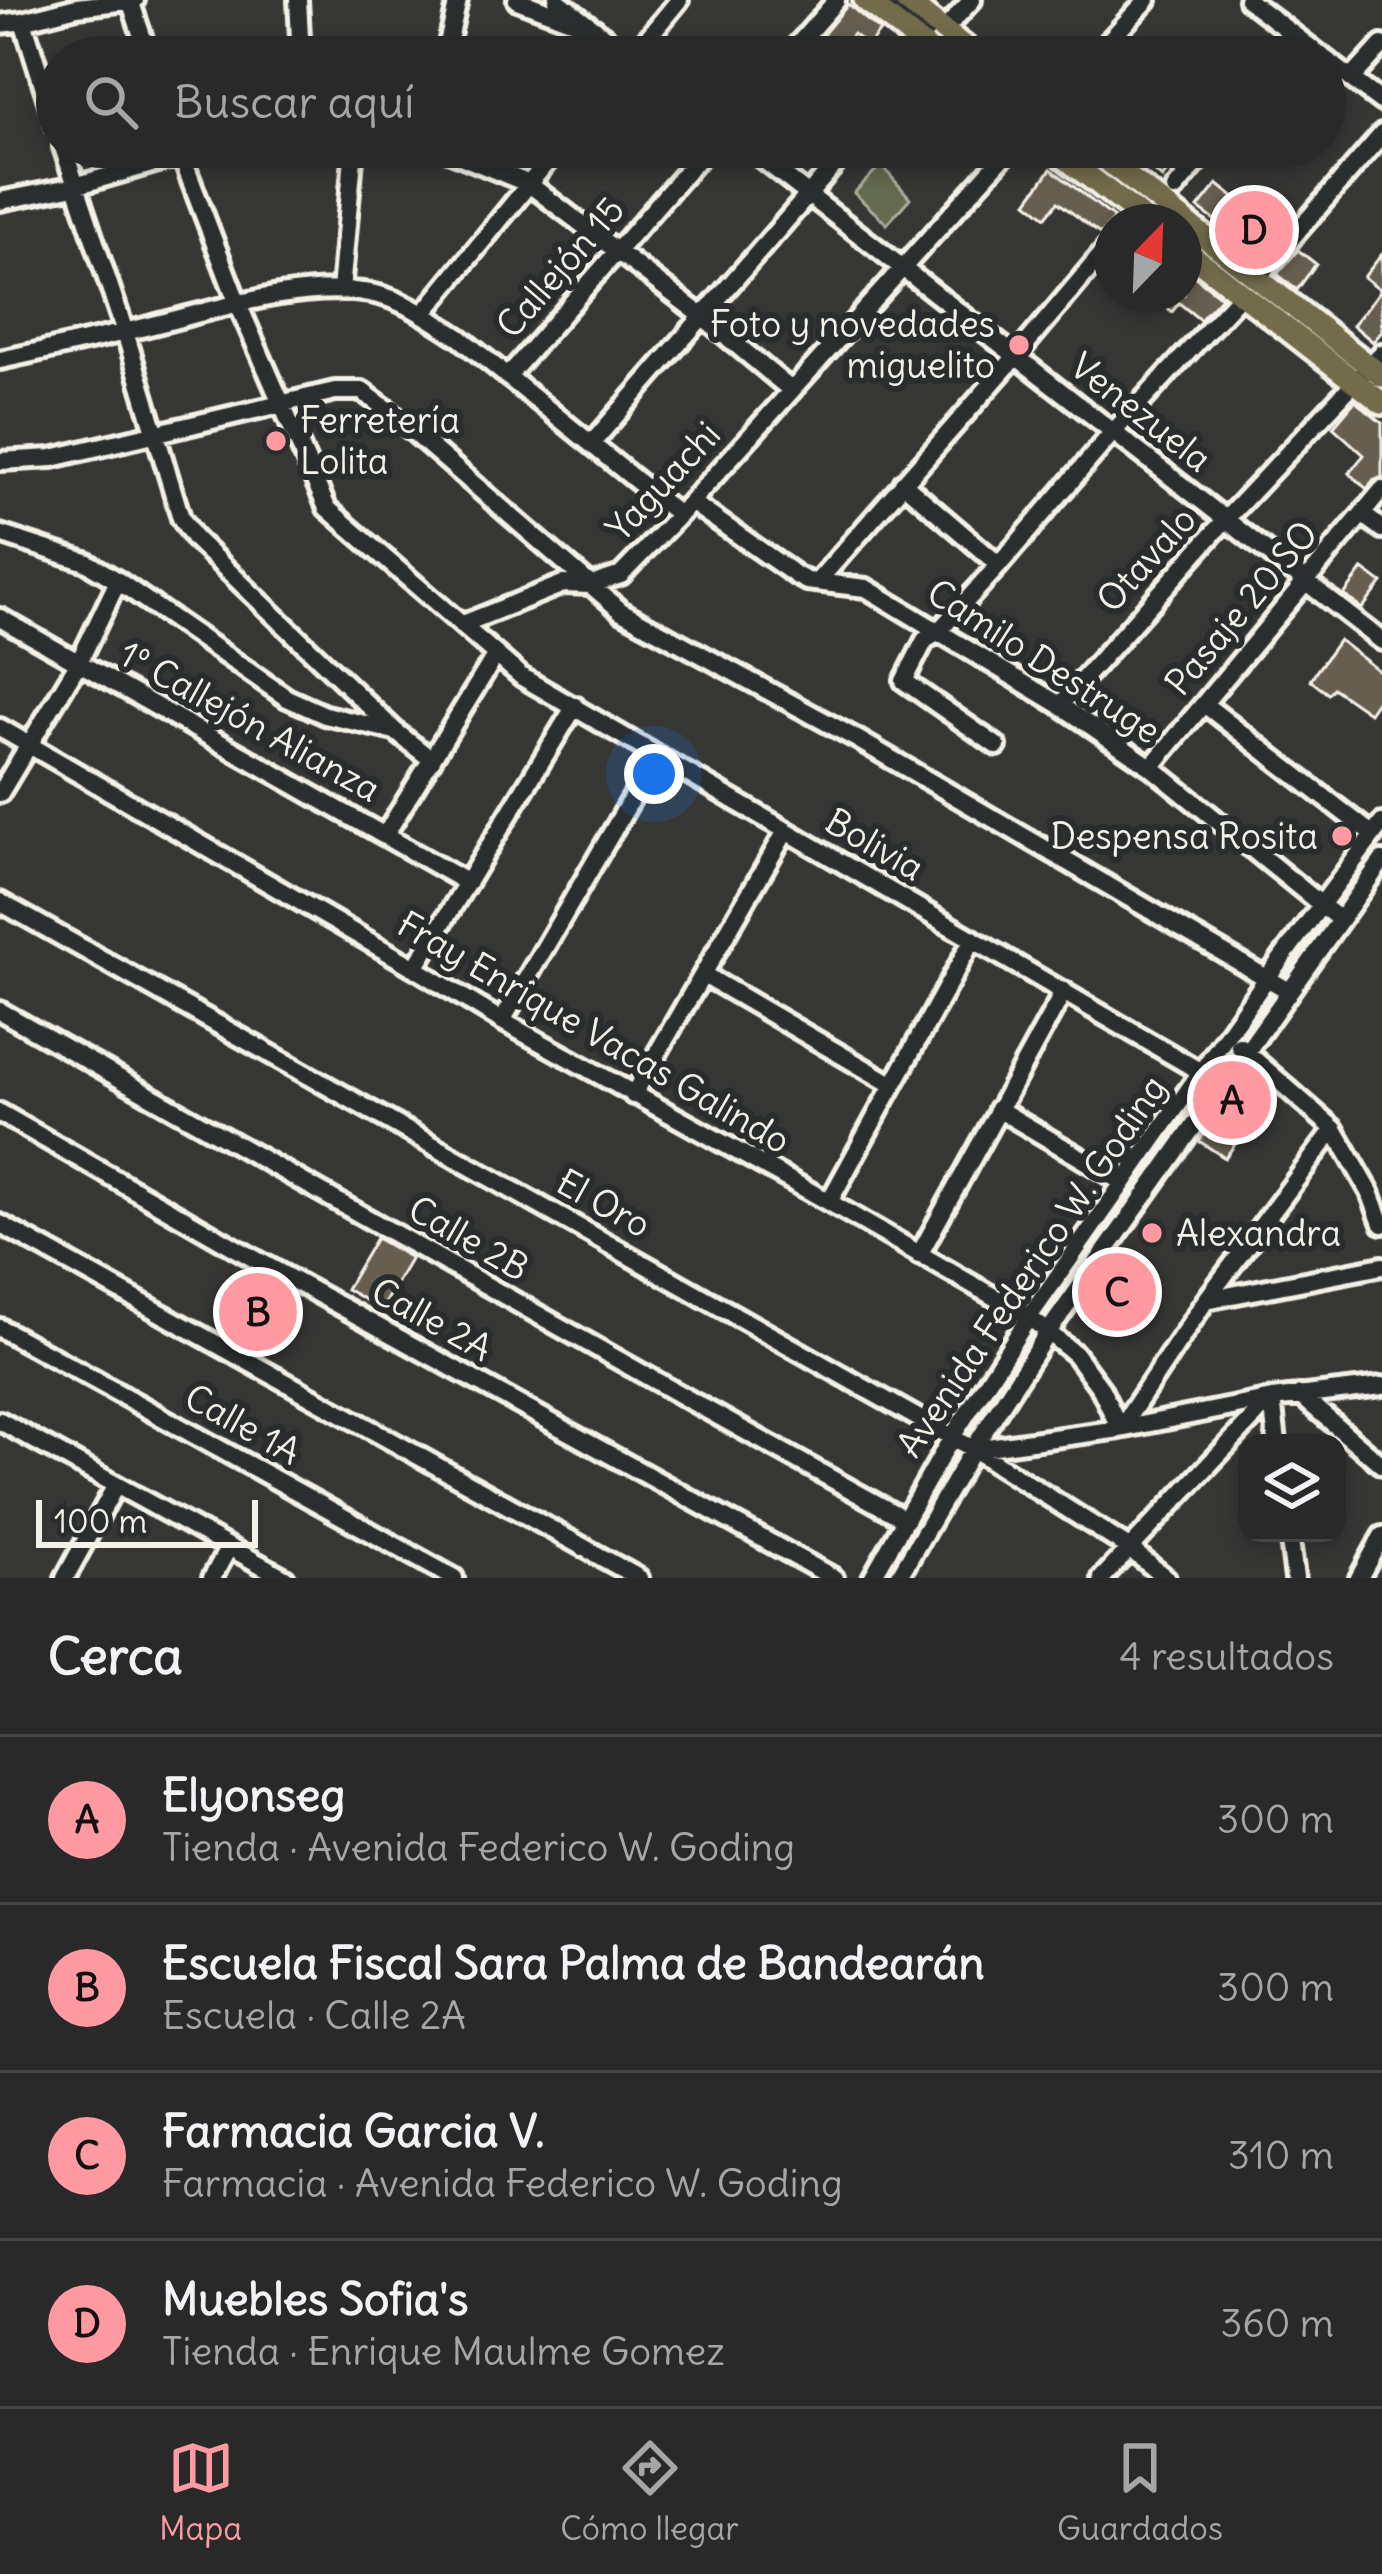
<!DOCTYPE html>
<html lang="es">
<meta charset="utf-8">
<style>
:root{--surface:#282928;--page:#343534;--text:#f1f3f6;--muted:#a5a6a8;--line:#444545;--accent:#ff9aa2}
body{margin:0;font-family:Delius,sans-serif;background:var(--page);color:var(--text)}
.controls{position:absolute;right:36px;bottom:36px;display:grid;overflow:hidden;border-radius:24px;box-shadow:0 6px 18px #0003}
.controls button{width:108px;height:108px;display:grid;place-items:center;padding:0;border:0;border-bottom:3px solid var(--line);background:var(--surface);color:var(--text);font:60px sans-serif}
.compass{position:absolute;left:1094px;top:204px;width:108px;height:108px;border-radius:50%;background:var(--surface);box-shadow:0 6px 18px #0003;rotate:23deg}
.scale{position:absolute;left:36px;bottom:30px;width:222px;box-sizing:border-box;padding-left:12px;border:6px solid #f4f1e8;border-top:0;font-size:33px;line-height:42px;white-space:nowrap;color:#f4f1e8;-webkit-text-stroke:9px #2a2d2e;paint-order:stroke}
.you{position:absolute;left:654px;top:774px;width:42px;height:42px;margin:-30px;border:9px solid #fff;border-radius:50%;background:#1a73e8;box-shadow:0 0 0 18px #1a73e833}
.badge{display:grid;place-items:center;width:78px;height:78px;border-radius:50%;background:var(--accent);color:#111;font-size:39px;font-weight:700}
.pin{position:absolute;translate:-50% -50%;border:6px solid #fff;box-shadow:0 3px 12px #0006}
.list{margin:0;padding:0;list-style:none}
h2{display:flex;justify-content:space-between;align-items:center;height:156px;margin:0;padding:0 48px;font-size:51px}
h2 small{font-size:39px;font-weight:400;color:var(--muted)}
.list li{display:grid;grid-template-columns:78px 1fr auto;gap:36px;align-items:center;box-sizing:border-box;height:168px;padding:0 48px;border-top:3px solid var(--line)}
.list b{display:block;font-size:45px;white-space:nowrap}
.list p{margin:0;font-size:39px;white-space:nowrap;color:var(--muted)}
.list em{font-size:39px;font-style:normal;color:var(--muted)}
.icon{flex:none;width:66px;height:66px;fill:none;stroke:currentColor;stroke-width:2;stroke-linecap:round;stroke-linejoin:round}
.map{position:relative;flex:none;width:1382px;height:1578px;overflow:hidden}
.search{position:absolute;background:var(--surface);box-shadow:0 6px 18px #0003;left:36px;right:36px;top:36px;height:132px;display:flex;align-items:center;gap:30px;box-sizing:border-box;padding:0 42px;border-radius:66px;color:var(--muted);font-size:45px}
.sheet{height:828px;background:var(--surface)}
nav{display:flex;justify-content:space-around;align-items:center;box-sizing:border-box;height:168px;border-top:3px solid var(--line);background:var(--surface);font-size:33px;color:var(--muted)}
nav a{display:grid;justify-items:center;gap:6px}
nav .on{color:var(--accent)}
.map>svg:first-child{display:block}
</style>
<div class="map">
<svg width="1382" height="1578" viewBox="0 0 1382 1578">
<rect width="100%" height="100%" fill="#363735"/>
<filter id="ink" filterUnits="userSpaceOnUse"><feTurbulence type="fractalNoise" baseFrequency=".00833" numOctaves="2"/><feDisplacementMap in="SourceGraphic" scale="24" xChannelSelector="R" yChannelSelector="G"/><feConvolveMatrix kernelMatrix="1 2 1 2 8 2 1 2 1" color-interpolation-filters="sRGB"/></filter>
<g filter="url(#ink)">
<path fill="#44433d" d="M256 1269 295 1293 261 1351 222 1330Z"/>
<path fill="#646a50" stroke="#acae9c" stroke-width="3" d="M881 165 910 198 887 224 854 193Z"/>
<path fill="#665f4f" stroke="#f4f1e8" stroke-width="3" d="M848 4 880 31 868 46 853 34 834 57 817 42Z
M1146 147H1188L1162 178 1137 157Z
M1051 169 1114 218 1101 235 1058 202 1046 217 1027 202Z
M1217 184 1279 233 1263 252 1220 218 1217 222 1198 208Z
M1298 250 1316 264 1297 290 1277 274Z
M1382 254V331L1373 342 1353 325 1381 290 1364 277Z
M1184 268 1221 297 1200 320 1179 303 1172 312 1149 294H1184Z
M1355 401 1382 423V477L1373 481 1367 489 1349 473 1364 455 1333 427Z
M1363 569 1382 583 1362 609 1344 595Z
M1339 640 1382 673V694L1369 713 1333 688 1328 694 1310 680Z
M1240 1083 1259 1097 1234 1131 1241 1136 1225 1158 1199 1141Z
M376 1238 411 1258 381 1309 346 1289Z"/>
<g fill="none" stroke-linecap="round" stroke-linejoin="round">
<g stroke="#f4f1e8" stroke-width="26">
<path id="minor" d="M130 0 149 57
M298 0 301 57
M517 0 595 29 571 57
M557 0 630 57
M888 0 927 31
M1248 0 1323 57
M23 21 57 129
M0 24 23 21 77 7 135 0
M944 30 972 0
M445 57 458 0
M632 57 679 0
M787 57 836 1
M1094 57 1147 0
M1285 57 1300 40
M1325 59 1382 102
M1351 79 1382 45
M63 147 125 332 181 518 195 539 395 731
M178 147 238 304 327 508 522 677 1225 1086
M439 147 529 184 702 316 791 390
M747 147 1382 641
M1175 189 1210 147
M0 201 75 186 210 147
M1257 278 1382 134
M341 291 354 147
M423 314 559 147
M0 360C51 349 102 338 153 325 218 309 302 281 370 293 404 299 432 320 460 338L679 515
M508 376 708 147
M592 443 850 147
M0 461 52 458 335 391H362L389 411 621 611 857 739 1289 991
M903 483 999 565
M691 502 797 576 807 581 866 588 1060 705 1151 767 1340 920
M1362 514 1382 529
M0 534 86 562 118 581 287 698 325 715 395 731 432 760
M817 582 1016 356 1112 242
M0 618 466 882
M463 624 563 584 591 585 621 575 679 515 1012 147
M1204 704 1373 835
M1060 705 1226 519 1382 353
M0 728 415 968 502 1021 829 1202 1029 1317 1075 1354 1101 1389 1120 1429
M997 746 904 681 925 640 937 633 999 565 1113 432 1242 294
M1151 767 1382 490
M0 793 79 662 118 581
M385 835 495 656
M0 902 973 1449 1129 1548 1166 1578
M415 968 575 706
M704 975 893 1085
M0 1011 693 1402 906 1520
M502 1021 657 755
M1239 1046 1334 1129 1370 1192 1382 1224
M633 1095 786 831
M998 1109 1122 1182
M0 1113 253 1258 834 1578
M829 1202 973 939
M0 1224 639 1578
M919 1255 1064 991
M1206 1300 1382 1266
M0 1328 454 1578
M1300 1395 1382 1465
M1272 1399 1277 1443
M0 1421 285 1578
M1120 1429 1206 1300 1334 1129
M973 1449 1120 1429 1272 1399 1382 1386
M1289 1533 1295 1578
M65 1578 116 1485
M212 1578 229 1547
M872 1578 952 1437 1029 1317 1267 978 1382 823
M898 1578 973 1449 1048 1332 1382 861
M1102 1578 1270 1400
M1359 1578 1382 1536"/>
</g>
<g stroke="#f4f1e8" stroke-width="30">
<path id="major" d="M865 0 938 57
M905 0 977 57
M1051 147 1148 222
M1090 147 1382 376
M1184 249 1382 403"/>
</g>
<use href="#minor" stroke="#2a2d2e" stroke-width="16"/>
<use href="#major" stroke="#726c4b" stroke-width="21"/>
</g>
</g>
<g fill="#ff9aa2" stroke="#2a2d2e" stroke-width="4.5">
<circle cx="1019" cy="345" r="12"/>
<circle cx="276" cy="441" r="12"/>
<circle cx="1342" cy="836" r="12"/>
<circle cx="1152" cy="1233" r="12"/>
</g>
<g text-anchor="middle" stroke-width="12" stroke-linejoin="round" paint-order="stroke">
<g font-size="36" fill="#f4f1e8" stroke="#2a2d2e">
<text transform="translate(560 267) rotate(-49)" y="13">Callejón 15</text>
<text transform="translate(1141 412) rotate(38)" y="13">Venezuela</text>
<text transform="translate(663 481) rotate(-47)" y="13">Yaguachi</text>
<text transform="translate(1146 559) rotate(-48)" y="13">Otavalo</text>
<text transform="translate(1241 608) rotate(-50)" y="13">Pasaje 20 SO</text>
<text transform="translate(1044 661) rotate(33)" y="13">Camilo Destruge</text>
<text transform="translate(250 721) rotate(29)" y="13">1º Callejón Alianza</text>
<text transform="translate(875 844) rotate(30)" y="13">Bolivia</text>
<text transform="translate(594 1032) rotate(30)" y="13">Fray Enrique Vacas Galindo</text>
<text transform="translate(604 1203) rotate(29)" y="13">El Oro</text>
<text transform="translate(469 1238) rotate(30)" y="13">Calle 2B</text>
<text transform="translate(1031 1266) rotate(-56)" y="13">Avenida Federico W. Goding</text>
<text transform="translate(432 1319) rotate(29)" y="13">Calle 2A</text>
<text transform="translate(243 1424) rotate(29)" y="13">Calle 1A</text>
</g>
<g font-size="36" fill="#f4f1e8" stroke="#2a2d2e" text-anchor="end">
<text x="995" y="337">Foto y novedades<tspan x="995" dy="41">miguelito</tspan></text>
<text x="300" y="433" text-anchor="start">Ferretería<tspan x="300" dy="41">Lolita</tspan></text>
<text x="1318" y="849">Despensa Rosita</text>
<text x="1176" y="1246" text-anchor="start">Alexandra</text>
</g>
</g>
</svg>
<div class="controls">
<button><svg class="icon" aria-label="layers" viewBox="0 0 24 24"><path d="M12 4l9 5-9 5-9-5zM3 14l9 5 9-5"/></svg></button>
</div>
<svg class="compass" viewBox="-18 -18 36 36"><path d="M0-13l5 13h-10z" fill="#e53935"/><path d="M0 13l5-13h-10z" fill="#a5a6a8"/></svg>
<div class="scale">100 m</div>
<div class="you"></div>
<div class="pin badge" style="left:1232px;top:1100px">A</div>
<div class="pin badge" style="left:258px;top:1312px">B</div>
<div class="pin badge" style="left:1117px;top:1292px">C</div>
<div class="pin badge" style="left:1254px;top:230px">D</div>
<div class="search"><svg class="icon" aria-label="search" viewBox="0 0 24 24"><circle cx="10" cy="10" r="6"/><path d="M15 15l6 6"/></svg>Buscar aquí</div>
</div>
<section class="sheet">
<h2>Cerca<small>4 resultados</small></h2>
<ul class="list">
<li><span class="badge">A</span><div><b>Elyonseg</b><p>Tienda · Avenida Federico W. Goding</p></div><em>300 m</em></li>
<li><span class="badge">B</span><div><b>Escuela Fiscal Sara Palma de Bandearán</b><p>Escuela · Calle 2A</p></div><em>300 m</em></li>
<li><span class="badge">C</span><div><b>Farmacia Garcia V.</b><p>Farmacia · Avenida Federico W. Goding</p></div><em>310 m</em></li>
<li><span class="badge">D</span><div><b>Muebles Sofia's</b><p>Tienda · Enrique Maulme Gomez</p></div><em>360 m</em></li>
</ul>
</section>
<nav>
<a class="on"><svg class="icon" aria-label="map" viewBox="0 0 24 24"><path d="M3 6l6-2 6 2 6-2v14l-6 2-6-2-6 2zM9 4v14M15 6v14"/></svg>Mapa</a>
<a><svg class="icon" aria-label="directions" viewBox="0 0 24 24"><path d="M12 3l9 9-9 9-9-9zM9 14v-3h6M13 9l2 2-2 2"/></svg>Cómo llegar</a>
<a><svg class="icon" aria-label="saved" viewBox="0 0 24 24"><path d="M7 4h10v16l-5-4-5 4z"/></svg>Guardados</a>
</nav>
